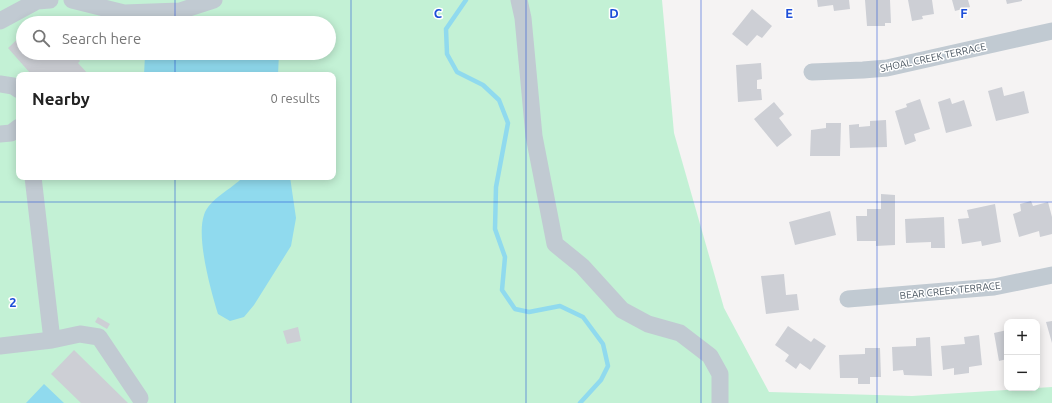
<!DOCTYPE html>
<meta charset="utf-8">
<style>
:root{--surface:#fff;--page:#f6f6f6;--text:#222;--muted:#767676;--line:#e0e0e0}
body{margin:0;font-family:Ubuntu,sans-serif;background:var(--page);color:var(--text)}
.controls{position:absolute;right:12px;bottom:12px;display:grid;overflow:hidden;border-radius:8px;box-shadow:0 2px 10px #0003}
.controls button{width:36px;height:36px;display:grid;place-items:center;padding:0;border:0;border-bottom:1px solid var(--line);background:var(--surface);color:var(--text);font:20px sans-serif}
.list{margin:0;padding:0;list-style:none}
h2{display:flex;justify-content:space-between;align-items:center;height:52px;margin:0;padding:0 16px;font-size:17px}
h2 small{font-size:13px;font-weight:400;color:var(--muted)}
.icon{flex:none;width:22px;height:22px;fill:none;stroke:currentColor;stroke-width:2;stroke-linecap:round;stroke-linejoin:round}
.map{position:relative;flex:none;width:1052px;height:403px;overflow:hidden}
.search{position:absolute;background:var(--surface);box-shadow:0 2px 10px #0003;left:16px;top:16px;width:320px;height:44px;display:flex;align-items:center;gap:10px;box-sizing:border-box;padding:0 14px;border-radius:22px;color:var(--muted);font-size:15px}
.panel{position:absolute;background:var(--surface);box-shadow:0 2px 10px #0003;left:16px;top:72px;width:320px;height:108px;border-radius:8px}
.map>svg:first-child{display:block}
</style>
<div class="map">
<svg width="1052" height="403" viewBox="0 0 1052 403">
<rect width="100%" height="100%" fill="#f5f3f3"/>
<path fill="#c3f1d5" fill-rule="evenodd" d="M0 0H662L674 133 724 308 769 392 912 396 1052 387V403H0ZM23 23H329V53H23ZM19 75H333V177H19Z"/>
<path fill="#90daee" d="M235 18H253L265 23H226Z
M148 53H279L278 75H144L145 55Z
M243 177H290L296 218 291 246 254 305 244 317 230 321 218 314C211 291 196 238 204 215 209 199 232 189 243 177Z
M44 384 64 403H26Z"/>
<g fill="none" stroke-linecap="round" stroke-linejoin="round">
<path stroke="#90daee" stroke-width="4.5" d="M466 0 446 29 447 54 457 72 483 85 499 100 508 123 496 187 495 229 505 257 502 290 515 309 529 312 560 306 583 317 603 344 608 366 601 380 580 403"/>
</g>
<path fill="#cdcfd5" d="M817 0H849L850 9 834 11 833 5 818 7Z
M865 0H890L891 23H885V26H867Z
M908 0H932L934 14 922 16 923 19 912 21Z
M952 0H968L970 7 955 11Z
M1006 0H1022V1L1007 4Z
M752 9 772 26 762 38 757 35 747 46 732 34Z
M23 34V53H73L80 61 78 63 89 75H27L30 73 8 48Z
M761 63 762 79 757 80V89H761L762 100 738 102 736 65Z
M1002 87 1004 96 1024 91 1029 113 996 121 988 91Z
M950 98 952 104 964 100 972 126 946 133 938 102Z
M920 99 930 129 914 134 916 141 905 145 895 111 907 107 906 104Z
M774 102 784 114 779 118 792 135 777 147 754 119Z
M886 120 887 147 850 148 849 125 859 124V127L870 126V121Z
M826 123H841L840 156H810L811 130 826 128Z
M881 194 895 195V245L876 246V241H857L856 216H867V209H881Z
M1031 201 1033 206 1048 202 1052 217V234L1040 237 1039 231 1019 237 1013 214 1021 211 1020 204Z
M995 204 1001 242 982 246 981 241 962 244 958 219 969 218 967 210Z
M830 211 836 235 795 245 789 222Z
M944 217 945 248H931V242L906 243 905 219Z
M784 274 786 295 797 294 799 310 766 314 761 276Z
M98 317 110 324 107 329 95 322Z
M1052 321V343L1046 322Z
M788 326 811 342 814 338 826 346 810 370 800 363 796 369 785 361 789 355 775 345Z
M298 327 301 341 287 344 283 331Z
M1007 330V359L999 361 994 333Z
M979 335 982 365 969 367V373L954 375V368L943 370 941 346 965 344 964 337Z
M930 337 932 376 904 375 903 370 893 371 892 347 916 346V338Z
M865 348H880L881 377H870V384H858V378H840L839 355 865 354Z
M74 350 128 403H81L51 374Z"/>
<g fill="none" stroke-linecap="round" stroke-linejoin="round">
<path stroke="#c1cad2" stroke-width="17" d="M72 0 124 13 180 11 214 0
M519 0 523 18 534 136 555 244 582 266 622 310 648 324 680 333 710 356 720 374V403
M0 21 37 1 50 0
M812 72 863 70 887 68 1052 31
M0 84 13 86 19 90
M0 134 11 133 19 127
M848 299 994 287 1052 275
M52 340 80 334 99 337 140 398
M0 346 52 340 33 177"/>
</g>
<path fill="none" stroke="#1d4ed8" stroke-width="1" stroke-opacity="0.55" d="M175 0V23M351 0V403M526 0V403M701 0V403M877 0V403M175 53V75M175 177V403M0 202H1052"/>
<g text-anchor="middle" stroke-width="3" stroke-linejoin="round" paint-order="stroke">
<g font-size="10" fill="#4a5661" stroke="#fff">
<text transform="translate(933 57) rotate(-12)" y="4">SHOAL CREEK TERRACE</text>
<text transform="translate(950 290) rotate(-6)" y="4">BEAR CREEK TERRACE</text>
</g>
</g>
<g font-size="13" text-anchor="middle" font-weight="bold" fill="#1d4ed8" stroke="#fff" stroke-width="3" stroke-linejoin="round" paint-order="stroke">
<text x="438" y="18">C</text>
<text x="614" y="18">D</text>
<text x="789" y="18">E</text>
<text x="964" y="18">F</text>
<text x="13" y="307">2</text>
</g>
</svg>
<div class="controls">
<button>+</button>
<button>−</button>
</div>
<div class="search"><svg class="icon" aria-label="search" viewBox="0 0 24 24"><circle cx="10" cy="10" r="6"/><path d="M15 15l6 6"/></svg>Search here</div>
<section class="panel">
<h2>Nearby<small>0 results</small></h2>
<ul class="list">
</ul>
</section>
</div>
